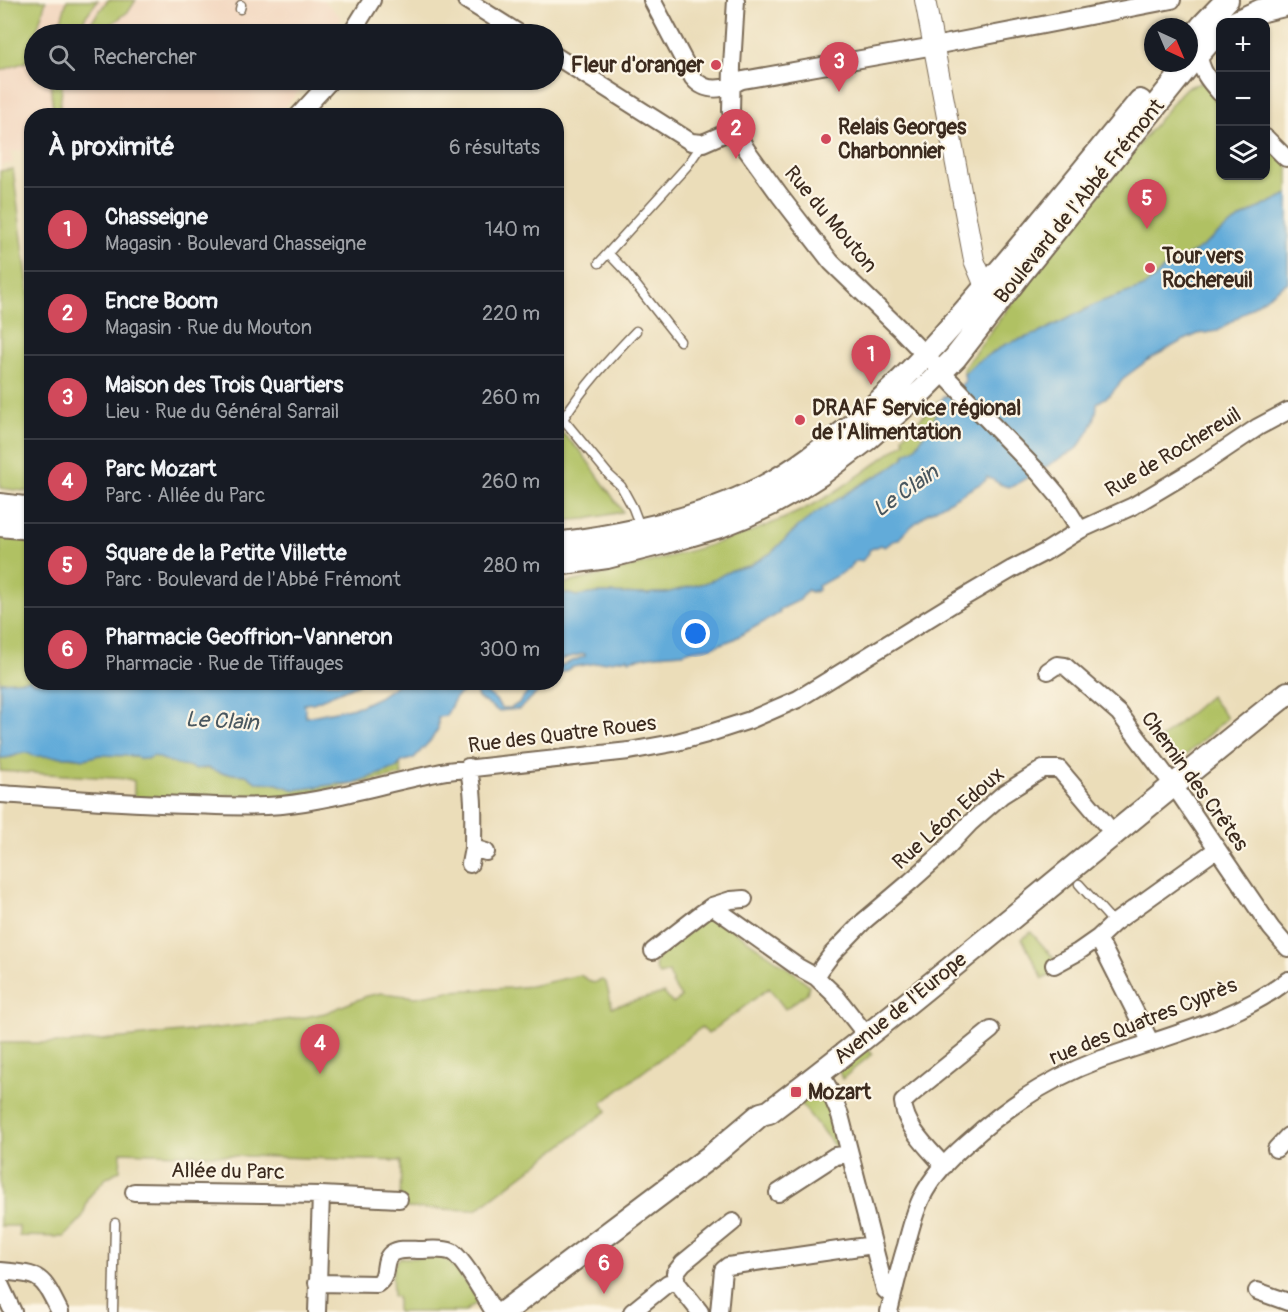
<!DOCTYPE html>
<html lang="fr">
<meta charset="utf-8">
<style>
:root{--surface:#171b24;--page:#20242c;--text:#f1f3f6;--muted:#9ea1a6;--line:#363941;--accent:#d1495b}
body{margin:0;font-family:Pangolin,sans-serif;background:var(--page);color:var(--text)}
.controls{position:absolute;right:18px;top:18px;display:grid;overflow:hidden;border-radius:12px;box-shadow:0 2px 4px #0004}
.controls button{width:54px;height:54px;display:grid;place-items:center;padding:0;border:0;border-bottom:2px solid var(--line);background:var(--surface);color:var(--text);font:30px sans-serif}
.compass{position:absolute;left:1144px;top:18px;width:54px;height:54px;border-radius:50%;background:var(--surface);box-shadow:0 2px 4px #0004;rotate:136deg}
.you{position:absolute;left:696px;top:634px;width:21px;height:21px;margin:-15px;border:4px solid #fff;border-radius:50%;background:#1a73e8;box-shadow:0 0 0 9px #1a73e833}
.badge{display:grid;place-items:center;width:39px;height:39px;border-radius:50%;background:var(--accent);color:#fff;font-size:20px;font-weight:700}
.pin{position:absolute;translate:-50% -50px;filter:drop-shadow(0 2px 3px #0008)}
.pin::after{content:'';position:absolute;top:32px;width:21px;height:18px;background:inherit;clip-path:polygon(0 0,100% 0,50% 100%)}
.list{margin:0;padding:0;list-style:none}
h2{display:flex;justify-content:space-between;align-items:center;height:78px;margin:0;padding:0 24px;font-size:26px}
h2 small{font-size:20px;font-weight:400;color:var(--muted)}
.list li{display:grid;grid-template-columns:39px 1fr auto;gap:18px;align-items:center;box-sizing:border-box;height:84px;padding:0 24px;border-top:2px solid var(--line)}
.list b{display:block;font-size:22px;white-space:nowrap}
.list p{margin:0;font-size:20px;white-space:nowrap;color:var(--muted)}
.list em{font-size:20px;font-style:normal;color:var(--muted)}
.icon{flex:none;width:33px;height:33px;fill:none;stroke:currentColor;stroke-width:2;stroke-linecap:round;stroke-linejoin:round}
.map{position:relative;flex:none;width:1288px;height:1312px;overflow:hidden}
.search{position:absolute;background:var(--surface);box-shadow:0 2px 4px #0004;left:24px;top:24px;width:540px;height:66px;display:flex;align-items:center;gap:15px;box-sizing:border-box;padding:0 21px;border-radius:33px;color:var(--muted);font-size:22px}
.panel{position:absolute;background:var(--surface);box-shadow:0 2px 4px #0004;left:24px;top:108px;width:540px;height:582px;border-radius:24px}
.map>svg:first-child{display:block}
</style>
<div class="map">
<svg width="1288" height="1312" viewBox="0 0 1288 1312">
<rect width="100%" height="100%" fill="#fcf5e5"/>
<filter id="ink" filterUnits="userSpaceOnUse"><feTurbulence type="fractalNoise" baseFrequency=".0167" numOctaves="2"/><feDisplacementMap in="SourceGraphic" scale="12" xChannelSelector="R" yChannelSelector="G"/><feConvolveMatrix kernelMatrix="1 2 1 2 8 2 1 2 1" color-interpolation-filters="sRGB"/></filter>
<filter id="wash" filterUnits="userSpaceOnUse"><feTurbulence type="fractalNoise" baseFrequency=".008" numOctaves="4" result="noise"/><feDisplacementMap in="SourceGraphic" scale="24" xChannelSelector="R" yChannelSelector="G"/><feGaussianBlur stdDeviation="1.35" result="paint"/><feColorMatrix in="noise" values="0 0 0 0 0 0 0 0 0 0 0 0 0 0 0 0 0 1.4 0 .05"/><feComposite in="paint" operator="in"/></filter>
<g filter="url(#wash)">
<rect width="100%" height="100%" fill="#ebddb9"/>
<path fill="#f2d5bd" d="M0 0H323L341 17 335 34H34V80H310L277 115 32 116 31 149 11 152 13 163 1 165 2 171H0Z"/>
<path fill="#b0c164" stroke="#767641" stroke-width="1.5" d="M0 0H46L36 34H34V59L0 71Z
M67 0H98L86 16 76 34H57Z
M108 0H136L129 11 98 34H85L92 21Z
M52 80H63L60 107 61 115H55C52 104 50 91 52 80Z
M1208 80 1220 93V176H1266V138L1288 162V194L1253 211 1230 225 1195 252 1163 269 1154 279 1141 288 1100 302 1039 333 1006 344 974 364 964 374 963 369 1026 284 1180 94 1186 88Z
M13 169 32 316 31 492 0 488V171Z
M942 400 932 425 923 436 916 448 904 454 906 457 886 471 860 485 799 526 771 553 749 566 732 570 708 582 666 593H654L648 594 598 593 576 596 567 593H557V585C594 578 631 567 668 557 719 543 767 529 814 504 845 488 877 462 905 442L903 437 904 435 937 402Z
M557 428 582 453 623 512 586 519 557 521Z
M0 534 31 537V681L0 682Z
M1210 696 1227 718 1176 764 1158 741Z
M23 752 85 759 99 755 135 756 141 759 154 756 181 766 205 769 208 768 222 773 246 775 256 782 274 783 295 790 337 784H352L396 768 400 764 402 775 266 801V795H220V800L134 798V781L128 779 0 771V758L12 757Z
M705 918H716L796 974 809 985 807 993 785 1009 769 988 708 1034 702 1027 602 1103 607 1111 476 1210 400 1208 401 1161 121 1152 120 1170 105 1179 89 1197 82 1218 64 1237 19 1236V1226H0V1043H69L134 1037 256 1024 306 1017 325 1013 367 996 381 993 416 997 449 991 511 988 531 986 580 975 593 983 602 980 606 982 612 1007 664 993 673 1004 681 997 673 985 669 972 659 975 655 967 657 958Z
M1031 932 1063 969 1043 979 1022 939Z
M865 1045 872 1054 842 1079 838 1068Z
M815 1092C830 1096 837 1133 841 1147L837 1149 800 1103Z
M442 1257 452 1264 479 1301 464 1312H397V1297L393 1296C393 1283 389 1267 400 1258Z"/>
<path fill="#62abd9" stroke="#4e6a7c" stroke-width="1.5" d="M1288 194V282L1218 331 1198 334 1180 342 1148 360 1125 377 1110 395 1097 403C1097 414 1094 422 1089 431 1085 438 1081 441 1078 448L1011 487C998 486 998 481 987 477L985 481 928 513 907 530 898 540 893 541 885 547 881 545 869 550V553L862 561 858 560 854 562 849 569 818 586 819 589 815 592 814 590 812 592 807 590 800 600 779 610 780 613 732 640 712 647 694 649 683 653 656 655 629 660 628 658 573 667 557 675V667L585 656V654C575 655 566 658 557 661V593H567L576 596 598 593 648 594 654 593H666L708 582 732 570 749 566 771 553 799 526 816 513 860 485 886 471 905 457 904 455 916 447 923 436 932 425 943 397 951 396 965 381 964 374 974 364 1006 344 1039 333 1100 302 1141 288 1154 279 1163 269 1195 252 1230 225 1253 211Z
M31 680 32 682 361 683 313 703 304 704 306 717 360 706 379 697 399 683H491L486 689V692L496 700 501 708H511L519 703 534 683H546L538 689 537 693 519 709 498 711 478 698 475 686C453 695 456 697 446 716L438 717V729L431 740 414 758 402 762 396 768 352 784H337L295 790 274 783 256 782 246 775 222 773 208 768 193 769 191 767 181 766 154 756 147 759H141L134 756 99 755 85 759 71 757 33 756C22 749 21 755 10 757 7 758 3 758 0 758V682Z"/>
</g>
<g filter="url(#ink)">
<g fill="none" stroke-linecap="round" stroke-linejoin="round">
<g stroke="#796954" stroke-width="11">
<path id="service" d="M240 9 241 5
M608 253 625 271 680 341
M599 263 687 166 703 143
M636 331C609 359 584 386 563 419L609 475 621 486 633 508 641 529
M1079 884 1114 923
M113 1312 115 1223"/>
</g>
<g stroke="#796954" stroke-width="20">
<path id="minor" d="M466 0 520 34
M652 0 693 78C702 89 715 91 730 86 735 84 738 81 743 80L934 46 1172 0
M736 0 732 66 731 111 735 129 746 149 780 196 831 262 899 328 1039 473 1061 499 1080 530
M351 34 372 0
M1199 54C1200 70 1209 81 1220 93
M554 55 691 142 703 143 735 129
M298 116 331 80
M1266 138 1286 158
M1048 671 1057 665 1065 666 1119 713 1179 793 1271 928 1288 948
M468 767C475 794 473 820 473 848L486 852
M0 794C64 798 127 804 191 805 221 806 252 808 282 805 338 799 392 781 447 771L629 751 673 743 707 734 750 720 798 699 954 603 1012 569 1045 552 1080 530 1133 506 1200 466 1258 427 1288 411
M470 864 473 848
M712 906 798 967 816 977 835 995 867 1036
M1098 938 1151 1043
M653 951 702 913 712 906 731 900 744 899
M1054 965 1078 952 1098 938 1114 923 1217 849
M816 977 823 966 832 954 864 921 910 882 938 857 970 823 1002 795 1043 769H1059L1114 834
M820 1073 828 1087 840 1115 885 1290 892 1296
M1276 1149 1288 1136
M944 1166C928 1148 905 1127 903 1102L913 1093 991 1030
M134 1192 321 1195 399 1199
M778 1193 835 1156 849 1154
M0 1271C42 1275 41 1274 60 1312
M317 1283 377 1284C390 1276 381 1261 392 1253 400 1248 411 1250 420 1250 429 1250 443 1248 452 1252 462 1257 487 1300 494 1312
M677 1283 675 1273 683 1263 733 1222
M0 1284 13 1312
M1257 1291 1288 1302
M317 1312 321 1195
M632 1312 668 1283H677L700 1312
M719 1312 723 1270 728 1266 873 1245
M889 1312C894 1290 899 1268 906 1246 910 1230 914 1214 921 1199 932 1176 949 1159 967 1143 1014 1100 1061 1071 1122 1052 1179 1033 1240 1017 1288 980"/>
</g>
<g stroke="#796954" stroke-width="22">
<path id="tertiary" d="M925 0 974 260C979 273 986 285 988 299"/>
</g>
<g stroke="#796954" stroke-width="26">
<path id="secondary" d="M1236 22 1260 11 1288 4
M1189 42 1203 25 1227 0
M0 505 32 509
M0 525 32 528
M556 544C619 536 692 521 749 494 771 484 792 471 811 457 880 408 929 353 983 290 1037 228 1088 164 1140 101
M556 564 607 557 666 542 720 526 745 516 771 504 796 490 821 474 866 440 923 390 955 358 1021 273 1187 67 1210 41 1220 33
M504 1312 715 1153 761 1114 769 1112C856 1046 940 977 1024 908 1111 836 1199 764 1288 693"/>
</g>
<use href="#service" stroke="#fff" stroke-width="8"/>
<use href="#minor" stroke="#fff" stroke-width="16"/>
<use href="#tertiary" stroke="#fff" stroke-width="20"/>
<use href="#secondary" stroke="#fff" stroke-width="22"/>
</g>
</g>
<g fill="#d1495b" stroke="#fcf5e5" stroke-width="2">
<circle cx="716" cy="65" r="6"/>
<circle cx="826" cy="139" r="6"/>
<circle cx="1150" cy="268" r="6"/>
<circle cx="800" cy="420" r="6"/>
<rect x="790" y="1086" width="12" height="12" rx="3"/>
</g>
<g text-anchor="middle" stroke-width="4.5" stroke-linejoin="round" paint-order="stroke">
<g font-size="21" font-weight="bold" fill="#3b2a1e" stroke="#fcf5e5" text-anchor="start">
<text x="704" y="72" text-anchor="end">Fleur d'oranger</text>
<text x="838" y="134">Relais Georges<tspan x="838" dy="24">Charbonnier</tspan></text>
<text x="1162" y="263">Tour vers<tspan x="1162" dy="24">Rochereuil</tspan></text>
<text x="812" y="415">DRAAF Service régional<tspan x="812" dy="24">de l'Alimentation</tspan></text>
<text x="808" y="1099">Mozart</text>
</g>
<g font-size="21" fill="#3b2a1e" stroke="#fcf5e5">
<text transform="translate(1079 201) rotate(-51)" y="7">Boulevard de l'Abbé Frémont</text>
<text transform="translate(831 219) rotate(50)" y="7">Rue du Mouton</text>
<text transform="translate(1173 452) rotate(-31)" y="7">Rue de Rochereuil</text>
<text transform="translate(562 734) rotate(-7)" y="7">Rue des Quatre Roues</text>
<text transform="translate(1195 781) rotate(54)" y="7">Chemin des Crêtes</text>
<text transform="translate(948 818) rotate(-42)" y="7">Rue Léon Edoux</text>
<text transform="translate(900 1008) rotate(-39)" y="7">Avenue de l'Europe</text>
<text transform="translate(1143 1021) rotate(-22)" y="7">rue des Quatres Cyprès</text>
<text transform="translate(228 1171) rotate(1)" y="7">Allée du Parc</text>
</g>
<g font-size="22" font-style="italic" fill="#49575f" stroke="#fcf5e5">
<text transform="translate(905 490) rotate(-35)" y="8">Le Clain</text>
<text transform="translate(222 720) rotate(3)" y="8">Le Clain</text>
</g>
</g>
</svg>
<div class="controls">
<button>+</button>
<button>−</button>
<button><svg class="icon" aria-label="layers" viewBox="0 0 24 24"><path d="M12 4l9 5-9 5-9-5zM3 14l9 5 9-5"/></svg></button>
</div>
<svg class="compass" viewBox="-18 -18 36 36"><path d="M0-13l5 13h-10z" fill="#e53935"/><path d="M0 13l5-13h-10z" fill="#9ea1a6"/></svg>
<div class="you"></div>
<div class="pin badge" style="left:871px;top:385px">1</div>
<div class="pin badge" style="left:736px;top:159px">2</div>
<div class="pin badge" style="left:839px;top:92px">3</div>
<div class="pin badge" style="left:320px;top:1074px">4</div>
<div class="pin badge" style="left:1147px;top:229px">5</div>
<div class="pin badge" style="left:604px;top:1294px">6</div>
<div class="search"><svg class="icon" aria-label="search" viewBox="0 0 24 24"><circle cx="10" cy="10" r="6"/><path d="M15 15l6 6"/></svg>Rechercher</div>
<section class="panel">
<h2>À proximité<small>6 résultats</small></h2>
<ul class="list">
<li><span class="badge">1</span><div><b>Chasseigne</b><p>Magasin · Boulevard Chasseigne</p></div><em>140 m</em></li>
<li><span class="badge">2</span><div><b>Encre Boom</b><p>Magasin · Rue du Mouton</p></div><em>220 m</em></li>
<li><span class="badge">3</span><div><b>Maison des Trois Quartiers</b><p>Lieu · Rue du Général Sarrail</p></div><em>260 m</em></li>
<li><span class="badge">4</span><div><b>Parc Mozart</b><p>Parc · Allée du Parc</p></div><em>260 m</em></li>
<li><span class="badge">5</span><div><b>Square de la Petite Villette</b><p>Parc · Boulevard de l'Abbé Frémont</p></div><em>280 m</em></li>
<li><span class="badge">6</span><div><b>Pharmacie Geoffrion-Vanneron</b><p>Pharmacie · Rue de Tiffauges</p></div><em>300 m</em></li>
</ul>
</section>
</div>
